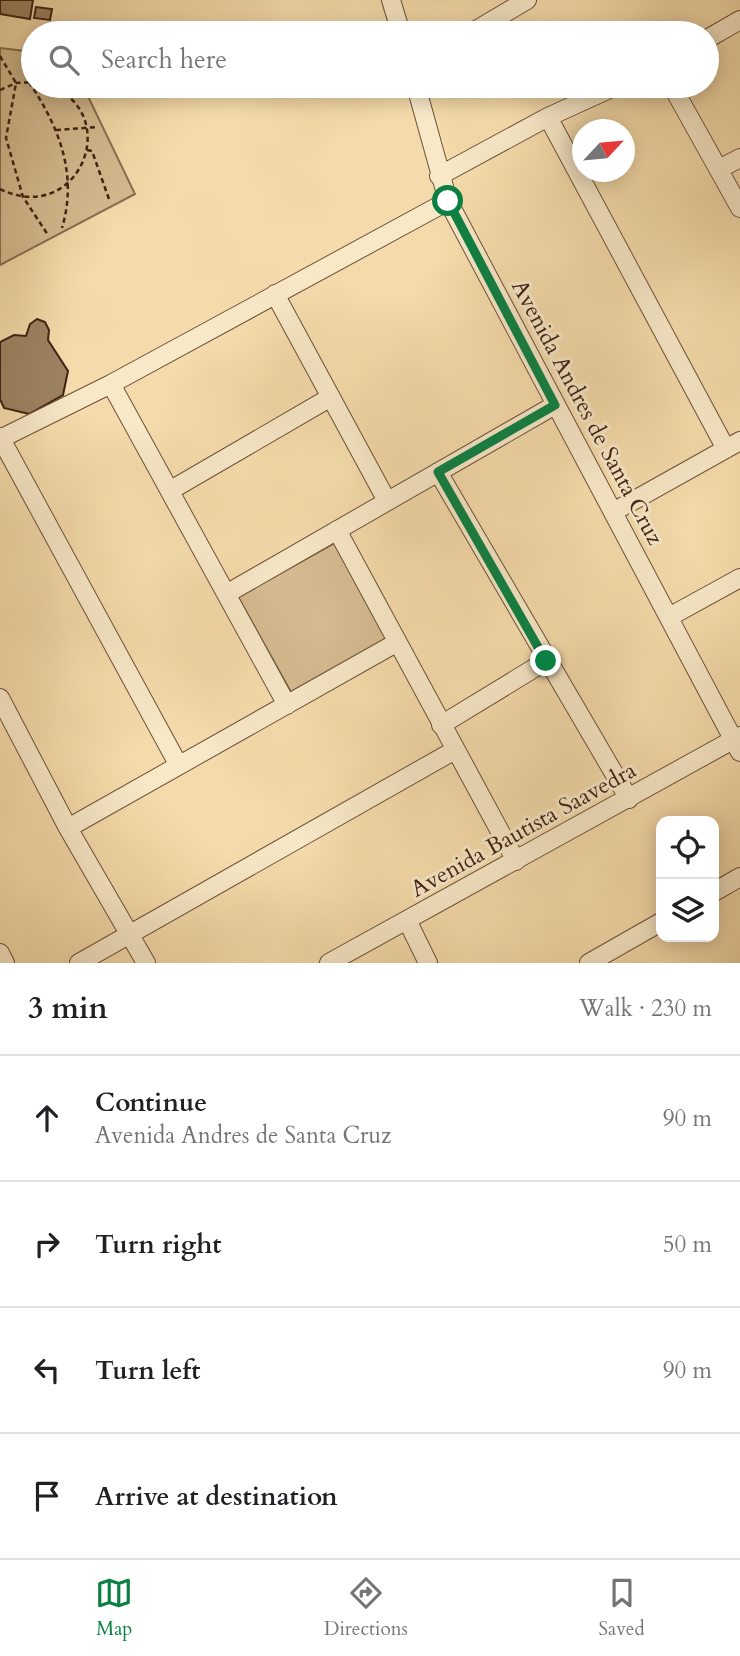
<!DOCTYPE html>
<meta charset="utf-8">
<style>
:root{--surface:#fff;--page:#f2f2f2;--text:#202124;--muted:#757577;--line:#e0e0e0;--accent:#0b8043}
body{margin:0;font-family:Cardo,serif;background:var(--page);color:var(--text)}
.controls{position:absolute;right:21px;bottom:21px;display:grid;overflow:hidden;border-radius:14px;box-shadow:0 4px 18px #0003}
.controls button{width:63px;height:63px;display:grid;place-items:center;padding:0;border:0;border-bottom:2px solid var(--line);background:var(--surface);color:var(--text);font:35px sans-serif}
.compass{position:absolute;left:572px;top:119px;width:63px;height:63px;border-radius:50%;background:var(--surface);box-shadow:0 4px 18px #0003;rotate:64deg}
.stop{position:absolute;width:21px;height:21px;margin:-16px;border:5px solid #0b8043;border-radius:50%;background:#fff}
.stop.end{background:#0b8043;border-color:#fff;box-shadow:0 2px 7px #0008}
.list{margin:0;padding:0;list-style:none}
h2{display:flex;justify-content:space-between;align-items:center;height:91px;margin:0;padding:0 28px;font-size:30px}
h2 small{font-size:23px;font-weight:400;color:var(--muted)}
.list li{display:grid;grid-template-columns:46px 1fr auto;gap:21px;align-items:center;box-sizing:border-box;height:126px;padding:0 28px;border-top:2px solid var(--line)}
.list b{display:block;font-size:26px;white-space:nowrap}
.list p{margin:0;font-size:23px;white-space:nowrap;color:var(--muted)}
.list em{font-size:23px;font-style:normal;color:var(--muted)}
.icon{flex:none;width:38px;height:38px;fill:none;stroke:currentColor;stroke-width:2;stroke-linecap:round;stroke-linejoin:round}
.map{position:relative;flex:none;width:740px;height:963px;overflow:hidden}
.search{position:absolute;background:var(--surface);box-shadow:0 4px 18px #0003;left:21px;right:21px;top:21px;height:77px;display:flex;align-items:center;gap:18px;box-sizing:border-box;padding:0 24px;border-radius:38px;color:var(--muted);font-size:26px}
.sheet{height:595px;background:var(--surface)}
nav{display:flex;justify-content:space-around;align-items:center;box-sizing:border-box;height:98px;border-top:2px solid var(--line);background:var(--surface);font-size:19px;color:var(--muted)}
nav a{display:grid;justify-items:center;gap:4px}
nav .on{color:var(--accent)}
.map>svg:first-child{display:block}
</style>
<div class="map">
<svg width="740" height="963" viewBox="0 0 740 963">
<rect width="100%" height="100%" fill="#f5dbab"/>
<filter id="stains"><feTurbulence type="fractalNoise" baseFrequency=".00286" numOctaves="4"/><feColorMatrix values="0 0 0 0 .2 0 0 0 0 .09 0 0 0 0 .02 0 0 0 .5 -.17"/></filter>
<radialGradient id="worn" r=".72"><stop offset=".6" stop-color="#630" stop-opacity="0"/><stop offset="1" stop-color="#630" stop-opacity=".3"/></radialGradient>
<path fill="#d6bc91" stroke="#8a6f52" stroke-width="2" d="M0 48 33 52V86H83L135 194 0 265Z
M335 543 388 638 291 692 238 597Z"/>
<path fill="#9d8262" stroke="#3e2213" stroke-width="2" d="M0 0H33L30 19 0 14Z
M36 7 52 9 50 20 34 18Z
M37 319 45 322 49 330 48 340 68 371 63 395 29 414 4 408 0 399V342L14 335 26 336 30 324Z"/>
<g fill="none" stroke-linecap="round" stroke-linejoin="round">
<g stroke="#6c5039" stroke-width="20">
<path id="minor" d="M391 0 401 33
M471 33 527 0
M707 39 740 20
M416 86 448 201 740 752
M672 86 740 208
M548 117 726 449
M719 169 740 158
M439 176 548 117 616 86
M275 294 387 501
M111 384 287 705
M0 437 178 764
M0 439 111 384 448 201
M438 472 629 799
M171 490 331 397
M613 512 740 441
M337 530 516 861
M228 593 555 405
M669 617 740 578
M0 698 68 828 146 963
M441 725 546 661
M68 828 396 643
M714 892 740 877
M407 920 428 963
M0 953 5 963
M79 963 455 750
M329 963 740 736
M589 963 661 922"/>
</g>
<path stroke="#3e2213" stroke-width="2.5" stroke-dasharray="5 3.5" stroke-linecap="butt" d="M0 56 16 83 6 138 23 197 48 235
M29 82C59 127 78 174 62 228
M0 90 16 83 33 82
M56 130 98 127
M87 150 92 151 110 202
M0 189C78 227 124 116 51 86"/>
<use href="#minor" stroke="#f8e8c8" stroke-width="18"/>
</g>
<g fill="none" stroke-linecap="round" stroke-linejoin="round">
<path stroke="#0b8043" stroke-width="9" d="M448 201 555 405 438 472 546 661"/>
</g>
<g text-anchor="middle" stroke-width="6" stroke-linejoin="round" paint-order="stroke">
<g font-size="23" fill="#3e2213" stroke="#f8e8c8">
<text transform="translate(588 412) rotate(62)" y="8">Avenida Andres de Santa Cruz</text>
<text transform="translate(523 829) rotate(-29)" y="8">Avenida Bautista Saavedra</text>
</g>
</g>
<rect width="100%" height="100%" filter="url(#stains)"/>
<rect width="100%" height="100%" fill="url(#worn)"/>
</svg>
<div class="controls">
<button><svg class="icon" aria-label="locate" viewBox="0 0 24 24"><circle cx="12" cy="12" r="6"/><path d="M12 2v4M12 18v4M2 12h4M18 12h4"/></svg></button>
<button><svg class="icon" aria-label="layers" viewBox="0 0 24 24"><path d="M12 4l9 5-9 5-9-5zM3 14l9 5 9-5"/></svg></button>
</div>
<svg class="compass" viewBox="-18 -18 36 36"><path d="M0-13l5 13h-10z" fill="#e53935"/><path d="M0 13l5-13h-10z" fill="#757577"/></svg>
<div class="stop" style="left:448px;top:201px"></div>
<div class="stop end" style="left:546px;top:661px"></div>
<div class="search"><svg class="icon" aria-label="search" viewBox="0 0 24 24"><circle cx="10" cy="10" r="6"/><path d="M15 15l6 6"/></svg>Search here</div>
</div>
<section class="sheet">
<h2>3 min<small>Walk · 230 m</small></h2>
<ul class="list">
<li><svg class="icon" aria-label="ahead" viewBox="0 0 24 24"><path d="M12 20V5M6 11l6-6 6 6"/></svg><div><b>Continue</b><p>Avenida Andres de Santa Cruz</p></div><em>90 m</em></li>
<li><svg class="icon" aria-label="right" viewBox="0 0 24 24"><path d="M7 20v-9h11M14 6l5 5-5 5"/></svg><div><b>Turn right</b></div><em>50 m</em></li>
<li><svg class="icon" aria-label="left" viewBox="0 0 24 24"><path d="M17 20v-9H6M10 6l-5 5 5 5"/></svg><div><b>Turn left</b></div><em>90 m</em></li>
<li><svg class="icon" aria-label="arrive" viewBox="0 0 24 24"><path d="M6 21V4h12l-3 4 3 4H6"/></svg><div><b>Arrive at destination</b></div></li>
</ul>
</section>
<nav>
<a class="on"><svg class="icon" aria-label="map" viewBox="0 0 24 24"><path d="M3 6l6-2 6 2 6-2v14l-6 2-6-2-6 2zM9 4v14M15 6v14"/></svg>Map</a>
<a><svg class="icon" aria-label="directions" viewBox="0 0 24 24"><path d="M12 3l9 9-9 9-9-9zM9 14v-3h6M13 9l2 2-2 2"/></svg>Directions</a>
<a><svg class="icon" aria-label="saved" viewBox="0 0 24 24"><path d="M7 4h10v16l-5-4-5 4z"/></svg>Saved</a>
</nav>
